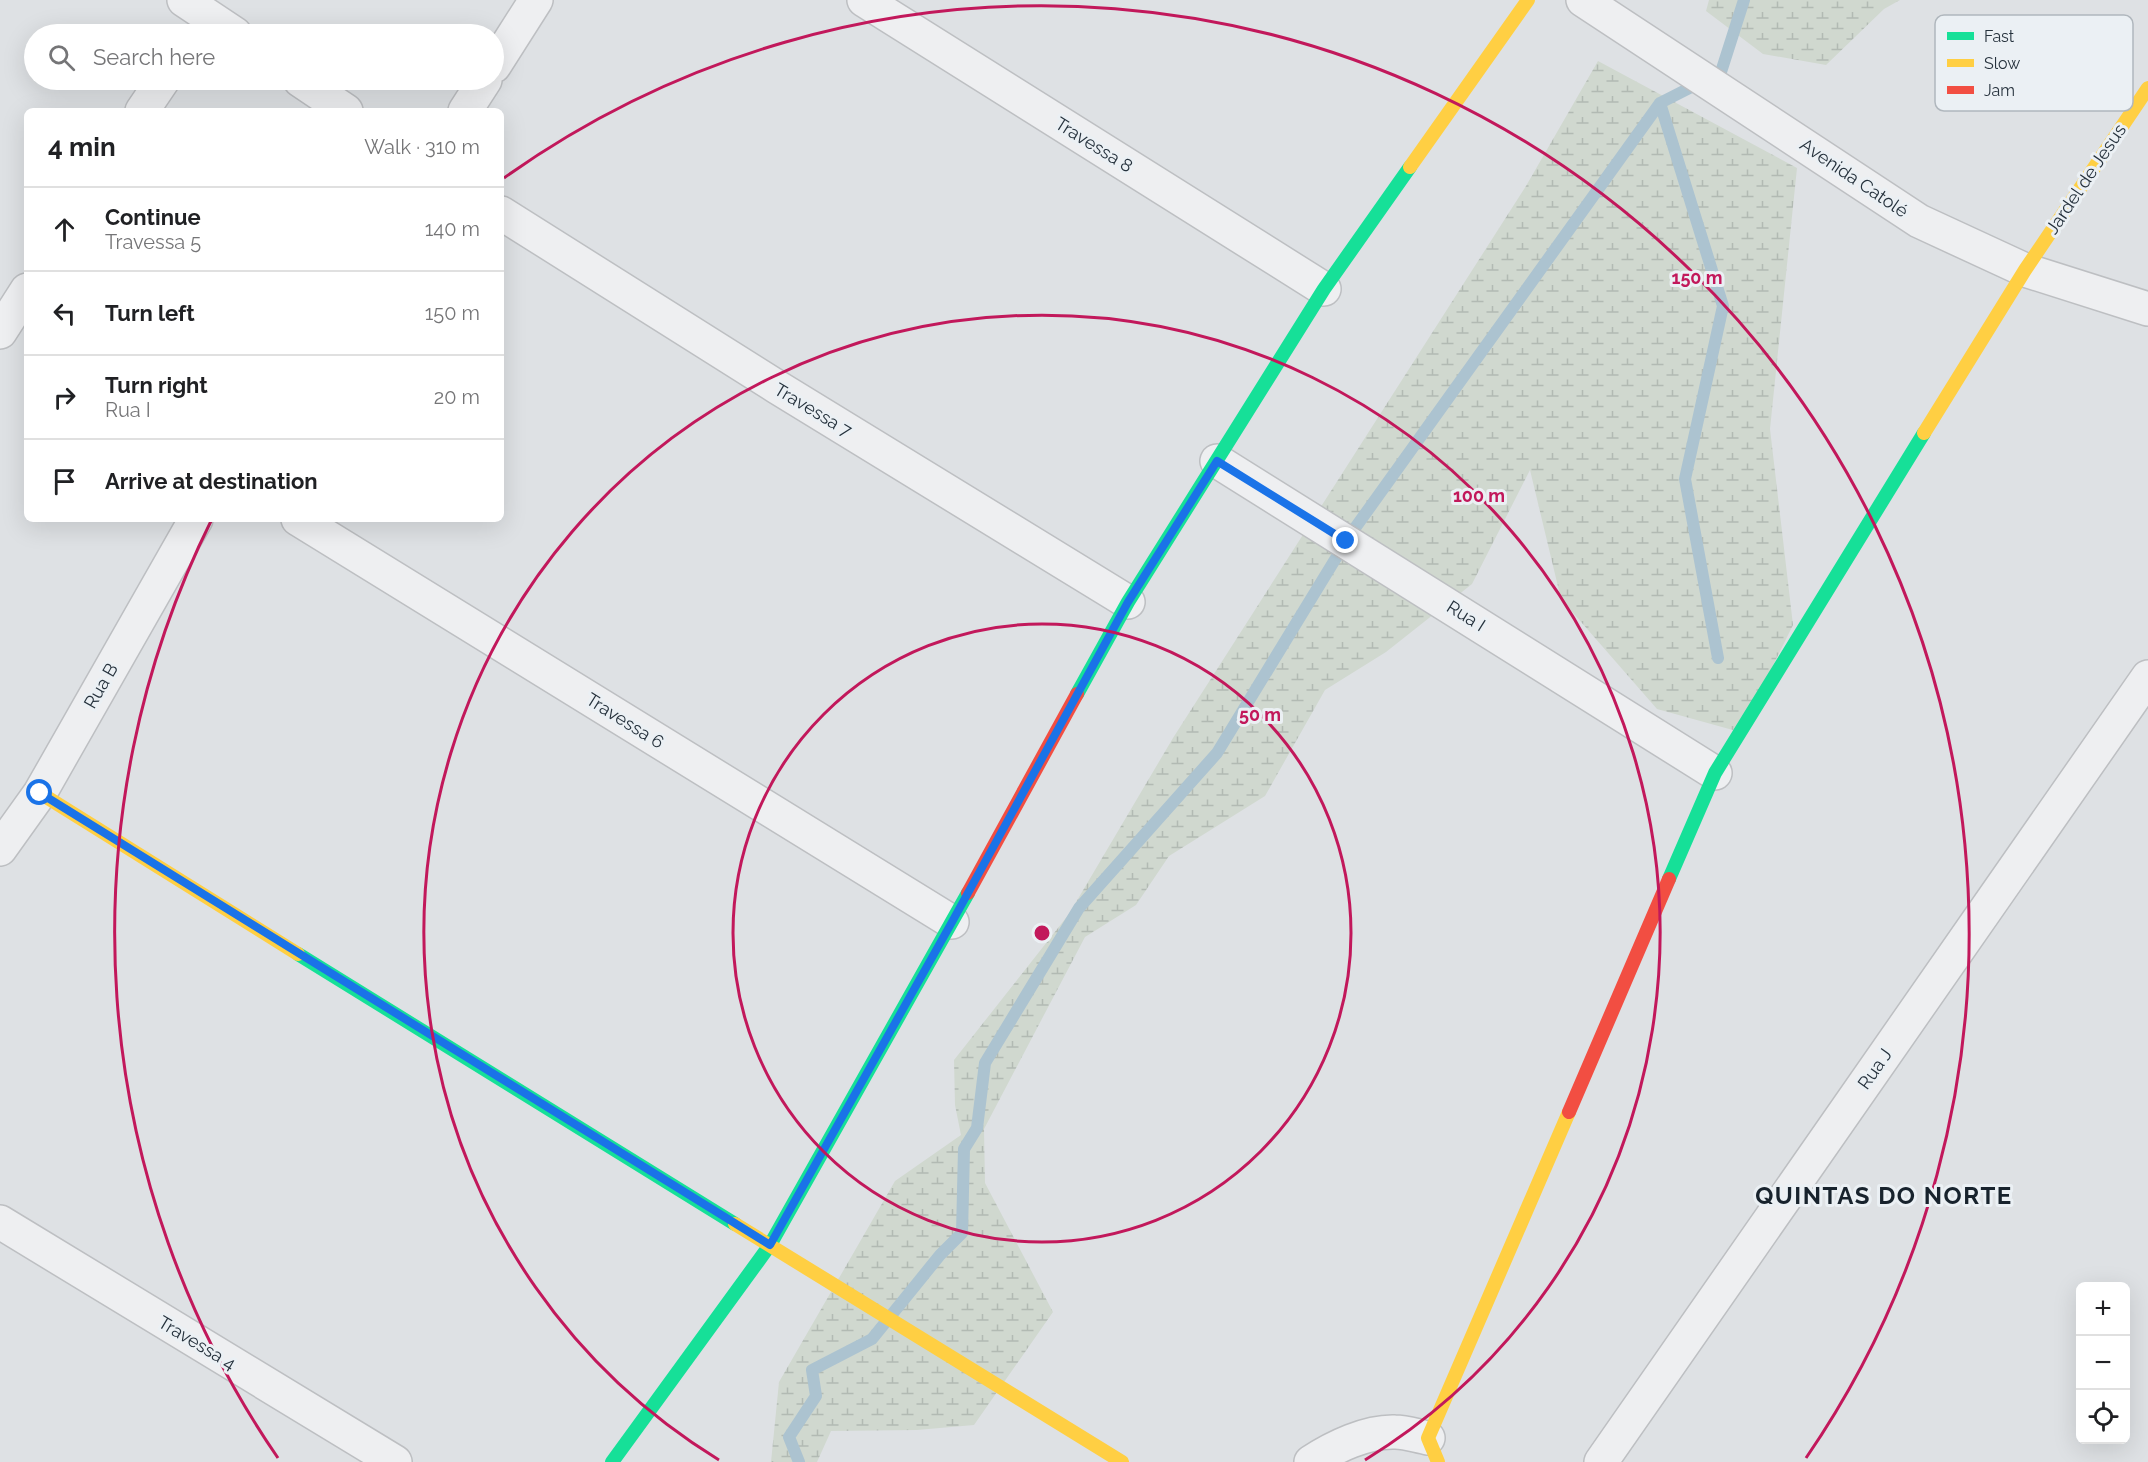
<!DOCTYPE html>
<meta charset="utf-8">
<style>
:root{--surface:#fff;--page:#f2f2f2;--text:#202124;--muted:#757577;--line:#e0e0e0}
body{margin:0;font-family:Raleway,sans-serif;background:var(--page);color:var(--text)}
.controls{position:absolute;right:18px;bottom:18px;display:grid;overflow:hidden;border-radius:9px;box-shadow:0 6px 24px #0002}
.controls button{width:54px;height:54px;display:grid;place-items:center;padding:0;border:0;border-bottom:2px solid var(--line);background:var(--surface);color:var(--text);font:30px sans-serif}
.stop{position:absolute;width:18px;height:18px;margin:-14px;border:4px solid #1a73e8;border-radius:50%;background:#fff}
.stop.end{background:#1a73e8;border-color:#fff;box-shadow:0 2px 6px #0008}
.list{margin:0;padding:0;list-style:none}
h2{display:flex;justify-content:space-between;align-items:center;height:78px;margin:0;padding:0 24px;font-size:26px}
h2 small{font-size:20px;font-weight:400;color:var(--muted)}
.list li{display:grid;grid-template-columns:39px 1fr auto;gap:18px;align-items:center;box-sizing:border-box;height:84px;padding:0 24px;border-top:2px solid var(--line)}
.list b{display:block;font-size:22px;white-space:nowrap}
.list p{margin:0;font-size:20px;white-space:nowrap;color:var(--muted)}
.list em{font-size:20px;font-style:normal;color:var(--muted)}
.icon{flex:none;width:33px;height:33px;fill:none;stroke:currentColor;stroke-width:2;stroke-linecap:round;stroke-linejoin:round}
.map{position:relative;flex:none;width:2148px;height:1462px;overflow:hidden}
.search{position:absolute;background:var(--surface);box-shadow:0 6px 24px #0002;left:24px;top:24px;width:480px;height:66px;display:flex;align-items:center;gap:15px;box-sizing:border-box;padding:0 21px;border-radius:33px;color:var(--muted);font-size:22px}
.panel{position:absolute;background:var(--surface);box-shadow:0 6px 24px #0002;left:24px;top:108px;width:480px;height:414px;border-radius:9px}
.map>svg:first-child{display:block}
</style>
<div class="map">
<svg width="2148" height="1462" viewBox="0 0 2148 1462">
<defs>
<pattern id="wetland-marsh" width="20" height="14" patternUnits="userSpaceOnUse" patternTransform="scale(1.5)"><rect width="20" height="14" fill="#d0d8cf"/><path d="M1 5h8M5 5V1M11 12h8M15 12V8" fill="none" stroke="#b2bab3"/></pattern>
</defs>
<rect width="100%" height="100%" fill="#dee1e4"/>
<path fill="url(#wetland-marsh)" d="M1709 0H1900L1884 9 1826 65 1763 54 1706 11Z
M1598 61 1797 168 1770 429 1793 625 1740 732 1657 709 1561 599 1530 470 1472 584 1386 652 1325 690 1265 796 1169 856 1136 905 1085 937 984 1129 985 1183 1053 1312 974 1425 917 1430 831 1431 817 1462H771L779 1382 895 1181 961 1135 955 1105 954 1060 1069 914 1173 738 1526 186Z"/>
<g fill="none" stroke-linecap="round" stroke-linejoin="round">
<path stroke="#acc3d0" stroke-width="12" d="M1718 658 1685 479 1723 306 1660 103 1721 72 1744 0
M799 1462 789 1437 816 1396 812 1370 872 1339 940 1255 962 1233 964 1149 977 1128 985 1063 1079 908 1217 753 1350 535 1660 103"/>
<g stroke="#bdbfc2" stroke-width="36">
<path id="street" d="M184 0 235 34
M864 0 1324 289
M1583 0 1919 221 2025 270 2148 309
M494 66 536 0
M300 80 346 111
M142 111 163 80
M465 111 485 80
M501 213 777 387 1128 602
M0 332 27 290
M1217 461 1715 773
M298 519 952 922
M0 849 40 793 196 519
M0 1222 395 1462
M1311 1462C1334 1447 1367 1431 1395 1432 1406 1432 1417 1436 1428 1438
M1601 1462 2148 677"/>
</g>
<use href="#street" stroke="#eeeff1" stroke-width="33"/>
<path stroke="#16e098" stroke-width="14" d="M1077 694 1128 602 1324 289 1410 167
M1669 879 1715 773 1924 433
M298 954 735 1224
M612 1462 770 1245 968 893"/>
<path stroke="#ffcf43" stroke-width="14" d="M1410 167 1528 0
M1924 433 2025 270 2148 88
M40 793 298 954
M735 1224 1122 1462
M1438 1462 1428 1438 1569 1112"/>
<path stroke="#f24e42" stroke-width="14" d="M968 893 1077 694
M1569 1112 1669 879"/>
</g>
<g fill="none" stroke-linecap="round" stroke-linejoin="round">
<path stroke="#1a73e8" stroke-width="8" d="M40 793 770 1245 952 922 1128 602 1217 461 1346 541"/>
</g>
<g fill="none" stroke="#c2185b" stroke-width="3">
<circle cx="1042" cy="933" r="309"/>
<path d="M719 1460A618 618 0 1 1 1365 1460"/>
<path d="M278 1458A927 927 0 0 1 212 519M504 178A927 927 0 0 1 1806 1458"/>
</g>
<g text-anchor="middle" stroke-width="6" stroke-linejoin="round" paint-order="stroke">
<g font-size="18" fill="#26323d" stroke="#ebf0f4">
<text transform="translate(1094 145) rotate(32)" y="6">Travessa 8</text>
<text transform="translate(1854 178) rotate(34)" y="6">Avenida Catolé</text>
<text transform="translate(2086 179) rotate(-56)" y="6">Jardel de Jesus</text>
<text transform="translate(813 410) rotate(31)" y="6">Travessa 7</text>
<text transform="translate(1466 616) rotate(32)" y="6">Rua I</text>
<text transform="translate(101 686) rotate(-60)" y="6">Rua B</text>
<text transform="translate(625 721) rotate(32)" y="6">Travessa 6</text>
<text transform="translate(1875 1069) rotate(-55)" y="6">Rua J</text>
<text transform="translate(197 1343) rotate(31)" y="6">Travessa 4</text>
</g>
<g font-size="24" font-weight="bold" letter-spacing="1.5" fill="#18232d" stroke="#ebf0f4">
<text x="1884" y="1204">QUINTAS DO NORTE</text>
</g>
</g>
<rect x="1935" y="15" width="198" height="96" rx="9" fill="#ebf0f4" stroke="#b0b7bd" stroke-width="1.5"/>
<rect x="1947" y="32" width="27" height="8" fill="#16e098"/>
<rect x="1947" y="59" width="27" height="8" fill="#ffcf43"/>
<rect x="1947" y="86" width="27" height="8" fill="#f24e42"/>
<g font-size="16" fill="#26323d">
<text x="1984" y="42">Fast</text>
<text x="1984" y="69">Slow</text>
<text x="1984" y="96">Jam</text>
</g>
<circle cx="1042" cy="933" r="9" fill="#c2185b" stroke="#ebf0f4" stroke-width="3"/>
<g font-size="18" text-anchor="middle" font-weight="bold" fill="#c2185b" stroke="#ebf0f4" stroke-width="6" stroke-linejoin="round" paint-order="stroke">
<text x="1697" y="284">150 m</text>
<text x="1479" y="502">100 m</text>
<text x="1260" y="721">50 m</text>
</g>
</svg>
<div class="controls">
<button>+</button>
<button>−</button>
<button><svg class="icon" aria-label="locate" viewBox="0 0 24 24"><circle cx="12" cy="12" r="6"/><path d="M12 2v4M12 18v4M2 12h4M18 12h4"/></svg></button>
</div>
<div class="stop" style="left:40px;top:793px"></div>
<div class="stop end" style="left:1346px;top:541px"></div>
<div class="search"><svg class="icon" aria-label="search" viewBox="0 0 24 24"><circle cx="10" cy="10" r="6"/><path d="M15 15l6 6"/></svg>Search here</div>
<section class="panel">
<h2>4 min<small>Walk · 310 m</small></h2>
<ul class="list">
<li><svg class="icon" aria-label="ahead" viewBox="0 0 24 24"><path d="M12 20V5M6 11l6-6 6 6"/></svg><div><b>Continue</b><p>Travessa 5</p></div><em>140 m</em></li>
<li><svg class="icon" aria-label="left" viewBox="0 0 24 24"><path d="M17 20v-9H6M10 6l-5 5 5 5"/></svg><div><b>Turn left</b></div><em>150 m</em></li>
<li><svg class="icon" aria-label="right" viewBox="0 0 24 24"><path d="M7 20v-9h11M14 6l5 5-5 5"/></svg><div><b>Turn right</b><p>Rua I</p></div><em>20 m</em></li>
<li><svg class="icon" aria-label="arrive" viewBox="0 0 24 24"><path d="M6 21V4h12l-3 4 3 4H6"/></svg><div><b>Arrive at destination</b></div></li>
</ul>
</section>
</div>
